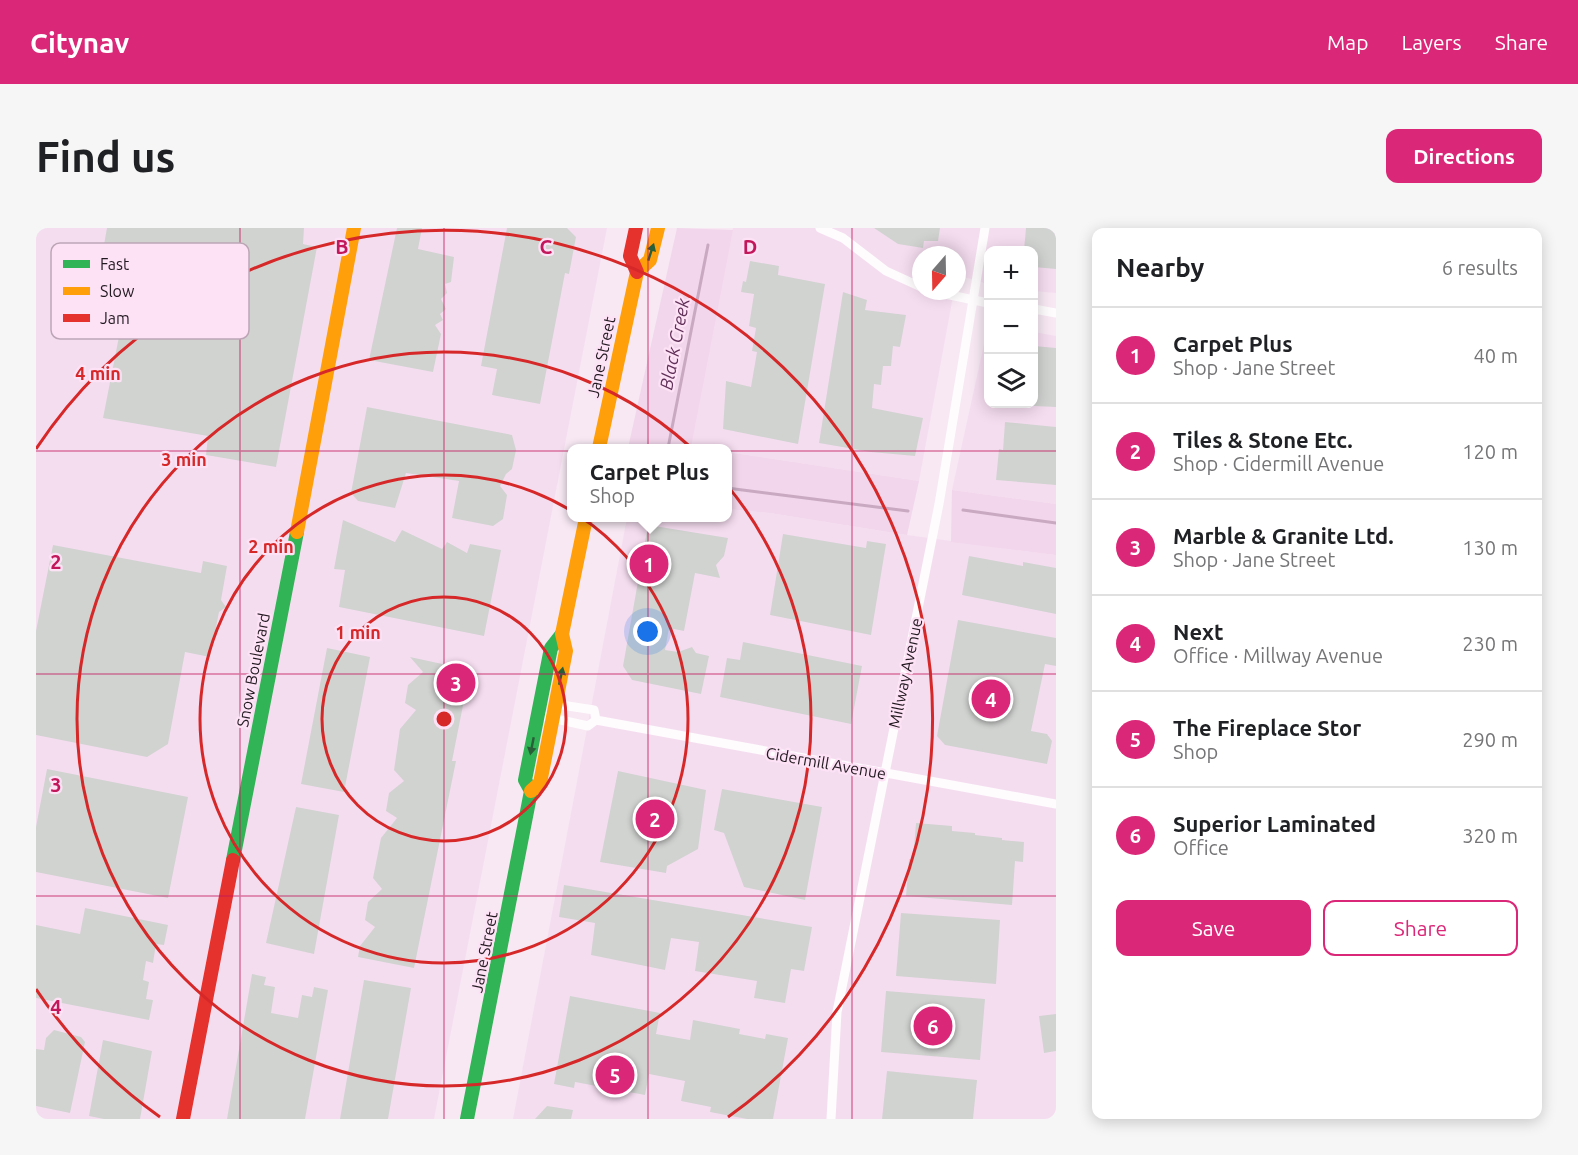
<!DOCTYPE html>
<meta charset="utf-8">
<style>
:root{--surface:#fff;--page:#f6f6f6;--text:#202124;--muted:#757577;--line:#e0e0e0;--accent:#db2777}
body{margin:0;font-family:Ubuntu,sans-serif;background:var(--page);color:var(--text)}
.controls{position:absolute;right:18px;top:18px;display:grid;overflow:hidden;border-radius:12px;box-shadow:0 3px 15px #0003}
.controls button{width:54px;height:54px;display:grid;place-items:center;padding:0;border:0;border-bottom:2px solid var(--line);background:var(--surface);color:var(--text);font:30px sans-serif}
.compass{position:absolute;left:876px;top:18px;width:54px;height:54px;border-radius:50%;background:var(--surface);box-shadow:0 3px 15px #0003;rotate:200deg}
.you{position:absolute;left:612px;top:404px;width:21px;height:21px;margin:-15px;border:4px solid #fff;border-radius:50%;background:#1a73e8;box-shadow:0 0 0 9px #1a73e833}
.badge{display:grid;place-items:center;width:39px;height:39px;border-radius:50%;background:var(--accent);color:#fff;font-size:20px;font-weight:700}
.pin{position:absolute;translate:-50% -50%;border:3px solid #fff;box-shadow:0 2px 6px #0006}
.popup{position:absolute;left:531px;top:216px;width:165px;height:78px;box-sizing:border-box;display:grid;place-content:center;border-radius:12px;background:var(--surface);filter:drop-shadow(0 2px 4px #0005);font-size:20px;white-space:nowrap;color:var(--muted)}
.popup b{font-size:22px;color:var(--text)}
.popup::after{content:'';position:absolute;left:50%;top:100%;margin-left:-12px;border:12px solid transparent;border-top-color:var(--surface)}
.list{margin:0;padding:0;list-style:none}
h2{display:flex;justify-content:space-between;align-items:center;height:78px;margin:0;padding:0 24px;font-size:26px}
h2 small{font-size:20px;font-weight:400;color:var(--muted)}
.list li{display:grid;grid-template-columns:39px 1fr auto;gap:18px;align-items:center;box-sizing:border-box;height:96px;padding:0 24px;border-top:2px solid var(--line)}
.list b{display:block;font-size:22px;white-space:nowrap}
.list p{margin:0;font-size:20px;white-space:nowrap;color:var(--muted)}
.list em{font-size:20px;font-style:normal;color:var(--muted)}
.actions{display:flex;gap:12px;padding:18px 24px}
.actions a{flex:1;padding:14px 0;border:2px solid var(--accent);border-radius:12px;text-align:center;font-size:21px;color:var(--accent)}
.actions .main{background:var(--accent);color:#fff}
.icon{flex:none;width:33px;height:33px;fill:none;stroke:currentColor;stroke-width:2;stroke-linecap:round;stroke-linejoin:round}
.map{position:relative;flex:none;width:1020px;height:891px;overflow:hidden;border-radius:12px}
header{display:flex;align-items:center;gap:36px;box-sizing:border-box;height:84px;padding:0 30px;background:var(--accent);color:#fff}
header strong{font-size:28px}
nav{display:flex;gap:33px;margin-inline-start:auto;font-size:21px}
.intro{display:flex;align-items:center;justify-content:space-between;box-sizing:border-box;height:144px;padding:0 36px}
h1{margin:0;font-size:42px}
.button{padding:15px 27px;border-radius:12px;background:var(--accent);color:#fff;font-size:21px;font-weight:700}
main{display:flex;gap:36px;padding:0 36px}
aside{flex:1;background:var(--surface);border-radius:12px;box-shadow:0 3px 15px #0003}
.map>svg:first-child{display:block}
</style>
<header>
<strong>Citynav</strong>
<nav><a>Map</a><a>Layers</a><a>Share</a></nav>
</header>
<div class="intro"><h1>Find us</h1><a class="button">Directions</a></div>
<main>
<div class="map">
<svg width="1020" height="891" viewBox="0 0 1020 891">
<rect width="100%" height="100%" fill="#f7e8f3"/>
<path fill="#f5ddf0" d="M0 0H571L398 891H0Z
M697 0H1020V65L998 63V22H952V56L921 47V27H885V63H918L883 253 691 224V220L654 219Z
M952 98V176H998V104L1020 108V276L916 262Z
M691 281 734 285 871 307 1020 327V891H477L591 290H691Z"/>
<path fill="#f2d6eb" d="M641 0 697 2 655 219 665 220H592Z
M691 224 883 253 871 307 734 285 691 281Z
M916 262 1020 276V327L915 314Z"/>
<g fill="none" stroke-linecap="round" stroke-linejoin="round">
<path stroke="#c8a9c1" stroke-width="3" d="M632 220 672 17
M691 260 872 283
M927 282 1020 295"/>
</g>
<path fill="#d1d3d1" d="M71 0H268L267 16 281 19 240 239 170 227 172 208 67 190 89 78 58 72Z
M361 0H386L382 21 418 29 415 54 409 56 411 65 405 71 410 81 404 86 407 92 399 97 405 106 397 144 333 132Z
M471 0H531L540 9 533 46 529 45 504 176 456 167 461 141 445 138Z
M838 0H904L902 13H888L887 20 862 16Z
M990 0H1020V41L998 39V22H988Z
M714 33 743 38 742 47 789 56 762 216 687 201 690 153 715 159 721 124 716 123 720 100 713 98 718 66 705 64 707 53 710 54Z
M807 64 831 72 829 82 870 87 864 119 857 118 855 138H847L845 157 838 156 836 180 887 190 879 228 835 224 783 215Z
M998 118 1020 120V179L998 178Z
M331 179 476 207 480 222 476 241 470 246 464 258 471 267 467 291 457 298 416 290 423 253 370 245 359 280 322 273 315 265Z
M969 194 1020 199V257L960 252 963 221 967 222Z
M307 292 359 314 366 302 406 321 411 314 431 325 434 316 465 322 448 408 303 379 309 342 298 341Z
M612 297 692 310 688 328 680 337 684 350 659 345 648 403 633 400 629 422 642 424 656 419 660 425 673 428 665 466 596 452 587 438Z
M747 306 830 320 831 313 850 316 835 407 734 387Z
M17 317 165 345 167 333 191 338 185 372 190 379 183 384 174 429 149 424 132 516 111 529 0 507V403Z
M933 328 987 338V334L1020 340V386L926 367Z
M922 392 1020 410V438L1009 436 995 503 1011 506 1016 513 1011 536 909 517 901 508Z
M707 414 826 438 815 496 684 469 691 430 704 432Z
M291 420 334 429 308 564 265 556Z
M374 429 434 442 416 533H420L378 740 322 729 324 718 339 699 329 692 332 674 346 661 337 650 345 610 361 590 350 583 353 565 368 553 358 542 364 501 380 482 369 475 372 457 387 444Z
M11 541 152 569 132 670 0 644V599Z
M582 543 670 562 662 621 631 638 630 645 564 634Z
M686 561 786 579 769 672 708 659 688 605 678 602Z
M260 579 303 587 278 726 230 715Z
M880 595 916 598V603L939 605V607L966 610V612L988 614 987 634 979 633 976 677 870 668 873 631 877 632Z
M528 657 776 699 768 743 755 741 749 775 718 770 721 753 659 743 663 714 635 710 629 742 555 727 559 695 523 689Z
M49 680 132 697 128 717 120 716 117 735 110 733 107 752 113 754 110 771 117 772 113 792 0 770V697L44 706Z
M865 685 964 692 960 756 860 748Z
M216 746 230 749 228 757 239 759 235 785 262 790 266 767 276 769 278 759 292 762 269 891H191Z
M328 752 375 760 352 891H304Z
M850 763 949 771 944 832 845 824Z
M534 768 624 785 620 806 654 812 657 792 704 801 703 806 729 811 730 806 752 810 737 891H711L674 884 675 879 645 873 649 853 613 846 609 867 539 854 538 860 518 856Z
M1020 786V823L1008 825 1003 788Z
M18 802 45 809 49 814 34 885 0 878V821L8 822 10 810Z
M67 812 116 823 104 891H68L53 888Z
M851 843 941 852 937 891H846Z
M511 878 537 882 535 891H499Z"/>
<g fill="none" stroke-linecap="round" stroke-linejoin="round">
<path stroke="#fefcfd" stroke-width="9" d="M784 0 807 10 850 43 885 59
M895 63 952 75
M998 81 1020 85
M519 476 558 482 560 492
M502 487 552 498 560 492 1020 576
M795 891 801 784 903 276 949 0"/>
<path stroke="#30b455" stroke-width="14" d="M495 563 489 552 515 420 526 406
M197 632 261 304
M431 891 495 563"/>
<path stroke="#ff9f0a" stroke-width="14" d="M563 220 601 44 614 32 622 0
M261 304 318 0
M495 563 504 555 530 423 526 406 550 290"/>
<path stroke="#e5322d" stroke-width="14" d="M600 0 594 28 601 44
M147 891 197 632"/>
</g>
<defs><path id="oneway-solid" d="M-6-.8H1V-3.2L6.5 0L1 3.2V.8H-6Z" transform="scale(1.5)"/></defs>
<g fill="#295f38">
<use href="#oneway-solid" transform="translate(615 24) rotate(-72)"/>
<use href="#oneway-solid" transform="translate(525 448) rotate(-78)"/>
<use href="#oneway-solid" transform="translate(496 518) rotate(101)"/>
</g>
<path fill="none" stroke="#c2185b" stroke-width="1.5" stroke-opacity="0.55" d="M204 0V891M408 0V891M612 0V891M816 0V891M0 223H1020M0 446H1020M0 668H1020"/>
<g fill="none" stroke="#d62828" stroke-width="3">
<circle cx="408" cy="491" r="122"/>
<circle cx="408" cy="491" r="244"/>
<circle cx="408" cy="491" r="367"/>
<path d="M124 889A489 489 0 0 1 0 761M0 221A489 489 0 1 1 692 889"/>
</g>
<g text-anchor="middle" stroke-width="4.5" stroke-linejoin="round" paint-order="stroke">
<g font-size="16" fill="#231a21" stroke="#fde2f6">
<text transform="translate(565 129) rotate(-78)" y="6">Jane Street</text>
<text transform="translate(217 442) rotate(-79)" y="6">Snow Boulevard</text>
<text transform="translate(869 445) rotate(-78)" y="6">Millway Avenue</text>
<text transform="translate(790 535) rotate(10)" y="6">Cidermill Avenue</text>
<text transform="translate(448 724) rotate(-79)" y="6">Jane Street</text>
</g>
<g font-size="18" font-style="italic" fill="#613058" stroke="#fde2f6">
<text transform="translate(639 116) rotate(-79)" y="6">Black Creek</text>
</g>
</g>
<rect x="15" y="15" width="198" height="96" rx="9" fill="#fde2f6" stroke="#bca6b6" stroke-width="1.5"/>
<rect x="27" y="32" width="27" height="8" fill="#30b455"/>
<rect x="27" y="59" width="27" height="8" fill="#ff9f0a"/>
<rect x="27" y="86" width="27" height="8" fill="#e5322d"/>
<g font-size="16" fill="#231a21">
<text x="64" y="42">Fast</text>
<text x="64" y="69">Slow</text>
<text x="64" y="96">Jam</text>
</g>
<g font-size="20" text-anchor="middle" font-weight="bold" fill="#c2185b" stroke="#fde2f6" stroke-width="4.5" stroke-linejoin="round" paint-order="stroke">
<text x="306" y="26">B</text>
<text x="510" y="26">C</text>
<text x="714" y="26">D</text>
<text x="20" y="341">2</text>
<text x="20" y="564">3</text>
<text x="20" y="786">4</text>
</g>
<circle cx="408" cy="491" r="9" fill="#d62828" stroke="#fde2f6" stroke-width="3"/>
<g font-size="18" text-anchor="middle" font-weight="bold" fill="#d62828" stroke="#fde2f6" stroke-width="4.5" stroke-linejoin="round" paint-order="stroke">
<text x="62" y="152">4 min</text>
<text x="148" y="238">3 min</text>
<text x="235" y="325">2 min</text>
<text x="322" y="411">1 min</text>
</g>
</svg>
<div class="controls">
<button>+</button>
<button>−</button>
<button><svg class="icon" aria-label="layers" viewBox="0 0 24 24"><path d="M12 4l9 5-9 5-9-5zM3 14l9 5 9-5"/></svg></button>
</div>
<svg class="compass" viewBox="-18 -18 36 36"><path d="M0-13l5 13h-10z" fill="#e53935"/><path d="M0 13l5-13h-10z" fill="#757577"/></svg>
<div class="you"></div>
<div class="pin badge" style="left:613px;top:336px">1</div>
<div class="popup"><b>Carpet Plus</b>Shop</div>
<div class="pin badge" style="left:619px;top:591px">2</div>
<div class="pin badge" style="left:420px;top:455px">3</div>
<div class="pin badge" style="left:955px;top:471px">4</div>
<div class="pin badge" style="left:579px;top:847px">5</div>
<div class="pin badge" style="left:897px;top:798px">6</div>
</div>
<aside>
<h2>Nearby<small>6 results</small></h2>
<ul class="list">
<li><span class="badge">1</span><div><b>Carpet Plus</b><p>Shop · Jane Street</p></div><em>40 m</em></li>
<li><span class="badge">2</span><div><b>Tiles &amp; Stone Etc.</b><p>Shop · Cidermill Avenue</p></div><em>120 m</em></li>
<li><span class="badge">3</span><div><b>Marble &amp; Granite Ltd.</b><p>Shop · Jane Street</p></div><em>130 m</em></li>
<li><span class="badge">4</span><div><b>Next</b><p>Office · Millway Avenue</p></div><em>230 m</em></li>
<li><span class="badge">5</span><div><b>The Fireplace Stor</b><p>Shop</p></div><em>290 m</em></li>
<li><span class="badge">6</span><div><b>Superior Laminated</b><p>Office</p></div><em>320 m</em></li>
</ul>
<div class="actions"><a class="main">Save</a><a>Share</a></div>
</aside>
</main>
